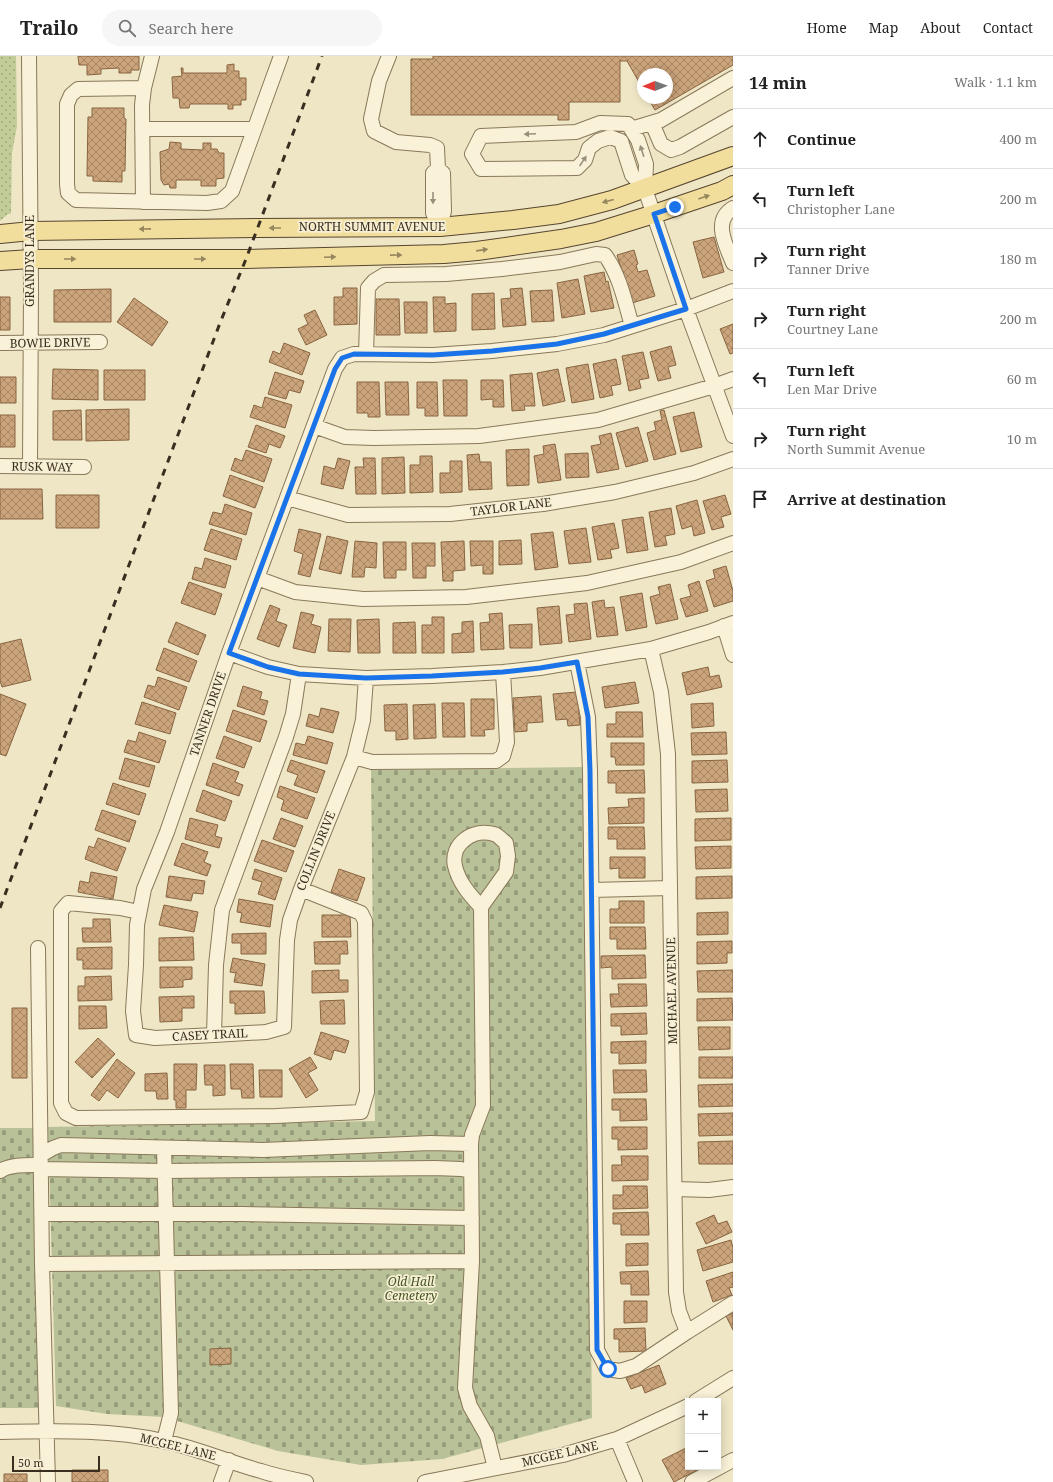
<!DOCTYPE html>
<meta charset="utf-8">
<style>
:root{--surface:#fff;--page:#f6f6f6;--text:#222;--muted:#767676;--line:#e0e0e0}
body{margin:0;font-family:"Noto Serif",serif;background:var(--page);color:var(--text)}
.controls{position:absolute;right:12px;bottom:12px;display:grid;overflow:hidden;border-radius:0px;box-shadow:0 2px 10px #0003}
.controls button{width:36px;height:36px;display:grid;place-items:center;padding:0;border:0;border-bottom:1px solid var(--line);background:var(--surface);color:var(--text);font:20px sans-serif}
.compass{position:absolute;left:637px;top:12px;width:36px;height:36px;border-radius:50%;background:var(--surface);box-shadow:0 2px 10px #0003;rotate:269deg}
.scale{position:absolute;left:12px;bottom:10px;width:88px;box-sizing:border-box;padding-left:4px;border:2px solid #392e1f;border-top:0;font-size:11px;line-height:14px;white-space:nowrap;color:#392e1f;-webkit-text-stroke:3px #f6efd4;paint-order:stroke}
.stop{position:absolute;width:12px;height:12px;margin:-9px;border:3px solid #1a73e8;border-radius:50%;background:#fff}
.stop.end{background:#1a73e8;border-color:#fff;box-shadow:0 1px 4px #0008}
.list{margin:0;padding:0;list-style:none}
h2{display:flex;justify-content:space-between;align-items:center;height:52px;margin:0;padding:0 16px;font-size:17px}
h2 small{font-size:13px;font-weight:400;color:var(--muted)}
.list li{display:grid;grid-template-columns:26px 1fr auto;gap:12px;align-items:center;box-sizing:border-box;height:60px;padding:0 16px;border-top:1px solid var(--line)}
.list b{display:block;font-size:15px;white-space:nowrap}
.list p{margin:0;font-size:13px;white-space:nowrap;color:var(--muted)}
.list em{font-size:13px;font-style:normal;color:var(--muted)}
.icon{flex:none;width:22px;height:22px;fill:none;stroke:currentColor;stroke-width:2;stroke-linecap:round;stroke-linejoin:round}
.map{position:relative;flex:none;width:733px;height:1426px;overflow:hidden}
header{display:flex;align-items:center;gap:24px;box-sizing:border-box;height:56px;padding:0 20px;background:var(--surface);border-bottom:1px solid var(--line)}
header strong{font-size:19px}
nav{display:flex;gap:22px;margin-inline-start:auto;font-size:14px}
.search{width:280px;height:36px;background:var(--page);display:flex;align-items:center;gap:10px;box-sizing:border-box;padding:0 14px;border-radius:22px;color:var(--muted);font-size:15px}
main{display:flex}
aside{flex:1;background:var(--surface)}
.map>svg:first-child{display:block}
</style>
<header>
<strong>Trailo</strong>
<div class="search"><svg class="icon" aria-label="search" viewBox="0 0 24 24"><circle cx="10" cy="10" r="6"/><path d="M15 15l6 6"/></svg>Search here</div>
<nav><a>Home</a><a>Map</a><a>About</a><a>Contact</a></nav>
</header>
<main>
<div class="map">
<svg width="733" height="1426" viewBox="0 0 733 1426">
<defs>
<pattern id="grass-dots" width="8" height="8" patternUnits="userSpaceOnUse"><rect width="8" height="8" fill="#c2cc98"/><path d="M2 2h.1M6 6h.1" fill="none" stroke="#9fa67b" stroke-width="1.8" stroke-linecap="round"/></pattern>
<pattern id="cemetery-stones" width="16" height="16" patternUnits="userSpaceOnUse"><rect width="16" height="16" fill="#b8c197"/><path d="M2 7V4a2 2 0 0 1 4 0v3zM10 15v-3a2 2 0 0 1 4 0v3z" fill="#979d7b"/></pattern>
<pattern id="building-cross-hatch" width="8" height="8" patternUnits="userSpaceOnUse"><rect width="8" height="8" fill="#cca47b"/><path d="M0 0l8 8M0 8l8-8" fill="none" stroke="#a78664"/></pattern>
</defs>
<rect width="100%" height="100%" fill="#eee6c5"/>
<path fill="url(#grass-dots)" d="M0 0H16L17 70 12 97 11 158H8L0 165Z"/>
<path fill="url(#cemetery-stones)" d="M585 711 592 1362 442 1403 361 1409 278 1395 164 1361 107 1358 56 1350 48 1071 375 1065 371 714Z
M0 1072H35L38 1352H0Z"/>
<path fill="url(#building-cross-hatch)" stroke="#886441" d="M78 0H139V14H131V17H119V12L101 13V18L87 19V9H79Z
M433 0H733V9L655 54 648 42H667V18H643V33L627 5H620V46H569V64H558V59H411V3H433Z
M234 8V15H239V22H246V44H241V49H233V53H228V48H190L189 52H180L179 42H173L172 21 182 20 181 12H183V17H227V9Z
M92 52H124V62L126 63 125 115H122V126L93 125V120H87L88 61H92Z
M170 86 181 87V93L203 94V87H211V93H217L219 97H224V122L216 123V130H201V124H176V132H170L169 128 164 129 161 124 160 96 169 93Z
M714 181 724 216 703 222 693 186Z
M634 194 638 208 636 209 638 216 647 214 655 240 632 247 617 199Z
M604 216 606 226 608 225 614 252 591 256 584 220Z
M578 223 585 258 562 262 557 227Z
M343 232H357V268L334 269V241H343Z
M522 232 526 269 503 271 501 243 511 242 510 233Z
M111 233V266H54V234Z
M552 234 554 265 532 266 530 235Z
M494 237 495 273 472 274V238Z
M0 241H10V274H0Z
M433 241H445V248L456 247V275L434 276Z
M134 242 168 266 152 290 117 266Z
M376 243H399L400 279H376Z
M404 246H427V277H405Z
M315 254 327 279 306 289 298 273 308 268 304 259Z
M733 268V297L730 298 720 273Z
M284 287 310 297 302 319 269 306 273 295 280 298Z
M671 290 676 309 668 311 671 322 658 325 650 296Z
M643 296 649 322 639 324 641 332 629 335 622 300Z
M616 303 621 328 611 330 613 339 600 342 593 308Z
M588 308 594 343 572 347 566 312Z
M53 313 98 314V344L52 343Z
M558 313 565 345 543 350 537 317Z
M104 314H145V344H104Z
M275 316 304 325 300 337 289 334 286 343 268 338Z
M532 317 535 350H524L525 354 512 355 510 319Z
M0 321H16V347H0Z
M443 324H467V360H444Z
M481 324H503L504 351H493V343L481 344Z
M357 326H379L380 361H368V357H357Z
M385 326H408L409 359H386Z
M417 326H437L438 360H425V352H417Z
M265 341 292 349 285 372 250 361 254 349 262 352Z
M129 353V384L86 385V354Z
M81 354 82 384H53V355Z
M664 354 676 398 654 404 647 377 656 374 654 366 662 364 660 355Z
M694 356 702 391 681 396 673 361Z
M0 359H15V391H0Z
M256 369 285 380 280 392 269 388 266 397 248 391Z
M638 371 648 405 626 411 616 377Z
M611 377 619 413 597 417 591 390 601 388 599 380Z
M555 388 561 424 538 427 534 400 544 398 543 390Z
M529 393V429L507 430 506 394Z
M246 394 272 403 264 426 231 414 235 402 242 405Z
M588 397 589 421 566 422 565 398Z
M479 398 480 406H491L492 433 469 434 467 399Z
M420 400H432L433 436 410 437V409H420Z
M404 401 405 437 382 438V402Z
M338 402 350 405 343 433 321 428 324 410 335 413Z
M363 402H375L376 438H356L355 411H364Z
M450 405H462V436L440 437V417H450Z
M230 419 263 431 255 452 223 440Z
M0 433H42L43 463H0Z
M56 439H99V472H56Z
M725 439 731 458 721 461 724 471 712 474 703 445Z
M697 444 705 477 694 480 692 470 682 473 676 450Z
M225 448 252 457 246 479 209 468 213 456 222 458Z
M671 452 675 478 665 480 667 489 655 491 649 456Z
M643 461 648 494 627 497 622 464Z
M614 467 619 492 610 494 612 502 598 504 592 471Z
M586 472 591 506 569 508 564 475Z
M211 473 242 483 236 504 204 494Z
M299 473 321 478 310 521 298 518 303 498 294 495Z
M553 476 558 511 535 514 531 478Z
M327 480 348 485 341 518 319 513Z
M521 484 522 508 499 509V485Z
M355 485 377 487 376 512 365 511 364 521H352Z
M464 485 465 514 453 515V525H443L441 486Z
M470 485H493V518H483V509L471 510Z
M383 486H406V514H396V522H384Z
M412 487H435V510H426V522H413Z
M205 502 231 510 225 532 192 523 195 511 202 513Z
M726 510 733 535V545L714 551 706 525 715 522 713 514Z
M699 525 708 555 686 561 680 543 691 540 688 529Z
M189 526 222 538 215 559 181 547Z
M670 528 678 563 656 568 650 541 660 538 658 531Z
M642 537 647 571 626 575 620 541Z
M604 544 605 552 614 551 618 579 597 581 592 546Z
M587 547 591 583 569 586 566 559 575 558 574 548Z
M270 549 280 553 276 565 287 569 279 591 257 583Z
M559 550 562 587 540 589 537 552Z
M301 556 314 559 311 568 321 571 315 597 293 592Z
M502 557 504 593 481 594 480 567 490 566 489 558Z
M432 561H444V597H422V569H432Z
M329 563H351L350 596 328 595Z
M379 563 380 597H358L357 564Z
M473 565 474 596 452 597V578L462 577V566Z
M176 566 206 579 198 599 168 586Z
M415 566 416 597H393V567Z
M532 568V592H510L509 569Z
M21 583 31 624 2 631 0 625V588Z
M164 592 197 605 189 626 156 614Z
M708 611 710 621 719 619 722 631 687 639 682 617Z
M158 621 187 631 179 654 144 641 148 629 155 631Z
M635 626 639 647 605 652 602 631Z
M243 630 262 636 260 643 268 645 264 659 237 650Z
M577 636 580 669 568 670 567 663 556 664 553 638Z
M0 638 26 648 6 700 0 698Z
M541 640 543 666 527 667V675L515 676 513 642Z
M471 643H494V673L484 674 485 680H471Z
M142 646 176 657 170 678 135 668Z
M442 647H464L465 681H443Z
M713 647 714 670 692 672 691 648Z
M407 648 408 683 396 684V675H385L384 649Z
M435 648 436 682 414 683 413 649Z
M321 652 339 656 333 677 306 670 309 658 319 661Z
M233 654 267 665 260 686 226 675Z
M616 656H642L643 681H607V668H616Z
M139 676 166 685 159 707 124 696 128 684 136 686Z
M726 676 727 698 692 699 691 677Z
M224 680 252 691 244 712 216 702Z
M308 680 333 687 327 708 293 699 296 687 305 689Z
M611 687H644V709H616L615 701H611Z
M125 702 155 710 149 731 119 723Z
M291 704 325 715 317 737 294 729 298 719 287 715Z
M727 704 728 726 692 727V705Z
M213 707 239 716 235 726 243 729 239 740 206 729Z
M644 714 645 737H616V727H608V715Z
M113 727 146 738 139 759 106 748Z
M280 730 315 742 307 763 281 754 284 744 277 741Z
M727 733 728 755 696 756 695 734Z
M203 734 232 745 225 765 196 755Z
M644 742V767L609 768 608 752 629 751 628 743Z
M102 754 136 765 129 786 95 774Z
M190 762 218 769 215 780 222 782 219 792 185 783Z
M281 762 303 770 295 791 273 783Z
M731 762V784L695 785V763Z
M608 771H644L645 793H617V783H608Z
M98 782 126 792 117 815 85 803 89 790 94 792Z
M262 784 294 795 286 816 254 805Z
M182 787 208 796 204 806 211 809 207 820 174 809Z
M731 790V812L696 813 695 791Z
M610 801H645V822H619V812L610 813Z
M255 813 282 822 275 844 258 838 262 826 252 823Z
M339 813 365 822 357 845 331 836Z
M91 816 117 821 113 843 78 836 80 825 89 827Z
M169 820 205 825 203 838 193 837 191 845 166 841Z
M732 820V842L696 843V821Z
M239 843 273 849 270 871 240 866 242 857 237 856Z
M619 845H644V867H610V853H619Z
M164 849 198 856 194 876 159 869Z
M728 856V878L697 879V857Z
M322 859H350L351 881H322Z
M93 863H110L111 886H83L82 872H93Z
M610 871H645L646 893H617V883H610Z
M266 877V898H241V887H232V878Z
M193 881 194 904 159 905V882Z
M347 885 348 898H340V908H315L314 886Z
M732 885V897H727V907L697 908V886Z
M112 891V913H83V904H77V892Z
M645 899 646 922 612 923V911L601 912V900Z
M233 902 265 908 262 930 234 926 236 917 230 916Z
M160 911H192V923L183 924V931L160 932Z
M339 914V924H348V936L312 937V915Z
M733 914V936H698L697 915Z
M111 920 112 944 78 945V930H85V921Z
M618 928H646L647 950 611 951 610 938H619Z
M230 935H264L265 957 235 958V947H230Z
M194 940V952H182V965L160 966 159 941Z
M732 942 733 964 697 965V943Z
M344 944 345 968H321L320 945Z
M79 950H106L107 972 79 973Z
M12 952H27V1022H12Z
M646 957 647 978 621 979V970H611V958Z
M698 971H730V993L699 994Z
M321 976 349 985 345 997 334 994 331 1004 314 998Z
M98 982 115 998 92 1022 75 1006Z
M646 985V1007L619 1008V997H611V986Z
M310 1001 317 1012 308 1017 318 1034 306 1042 289 1013Z
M699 1001H733V1022H699Z
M117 1003 135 1017 118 1042 107 1034 99 1045 91 1039Z
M174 1008H197L196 1034H186V1052H176V1044H174Z
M230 1008H253L254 1042H242L241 1033H231Z
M204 1009H225V1039L213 1040V1029H205Z
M259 1014H282V1041H260Z
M613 1014H646L647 1036 614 1037Z
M167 1017 168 1043H157L156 1035H145V1018Z
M733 1028V1050L699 1051 698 1029Z
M612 1043H646L647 1064 620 1065V1054H612Z
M733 1057V1079L699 1080 698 1058Z
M612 1071H647V1093L618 1094V1083H612Z
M733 1085V1108H699L698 1086Z
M621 1100H648V1124L612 1125V1109H622Z
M623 1130H647L648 1152 613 1153V1139H623Z
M648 1156 649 1179H621V1168H613V1157Z
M714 1159 718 1168 727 1165 732 1176 706 1188 696 1167Z
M731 1184 733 1192V1206L703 1215 697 1194Z
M648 1187V1209L626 1210V1188Z
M648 1215 649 1239H631V1228H621L620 1216Z
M733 1216V1231L729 1232 732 1239 713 1246 706 1225Z
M624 1245H647V1266L624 1267Z
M733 1257V1274L726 1260Z
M645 1272 646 1295 619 1296V1283H614V1273Z
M231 1292V1308L210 1309V1293Z
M659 1309 666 1328 645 1337 642 1329 631 1333 626 1322Z
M688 1391V1411H703L674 1426 662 1404Z
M72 1414H108V1426H72Z
M4 1418H27V1426H4Z"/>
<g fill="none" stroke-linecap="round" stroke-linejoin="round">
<g stroke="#89785b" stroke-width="16">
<path id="minor" d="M29 0 31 233 30 410
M389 0 379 25 371 63 374 75 396 86 430 89 437 92 438 113
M144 32 78 33 71 39 67 48V128L68 137 76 144 207 147 221 145 232 135 281 0
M652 67 661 88 671 94 680 91 733 61
M142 73H254
M631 73 661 64 733 22
M438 113 433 117V157L440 171
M438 113 443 117 444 155 440 171
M645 133 632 119 621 85 610 81 598 85 589 92 585 104 577 112 481 113 472 98 481 80 576 76 600 67 628 68 638 84 646 108 645 133 686 253 733 380
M143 146 142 49 144 32 152 0
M733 152C712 165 726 189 733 207
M0 287 100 286
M366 298 368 232 374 225 384 219 446 218 502 213 560 206 596 198 605 199C620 220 625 246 632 270
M314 370 345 381 374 382 479 380 598 364 714 330 733 323
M0 410 84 411
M287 442 348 459 450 458 543 448 615 436 694 417 733 403
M257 522 295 536 363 543 466 541 587 527 681 506 733 487
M724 570 733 599
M651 593 661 636 668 698 676 1236 679 1255 687 1276
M229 597 268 611 299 618 366 622 432 620 503 616 540 612 651 593 709 576 733 567
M577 606 588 661 590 715 597 1294 607 1313 620 1315 636 1310 687 1276 733 1247
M366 622 363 664 354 701 301 833 290 864 287 884 284 971 266 976 214 979 155 982 136 979 133 955 136 909 137 869 144 833 167 776 229 597 335 313 342 302 354 298 433 299 492 295 557 288 604 279 686 253 733 235
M354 701 372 706 496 705 503 700 507 686 503 616
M592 834 670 832
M481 851C470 839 459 827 455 810 450 788 473 772 494 778 498 779 502 784 506 787L508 800 506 816 481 851 483 1050 472 1079 471 1088 472 1205 465 1332 470 1350 487 1380 495 1412
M139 856 120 852 68 847 61 855V1047L66 1057 76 1062 276 1060 361 1056 367 1036 365 865 361 857 301 833
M38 892 42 1208 48 1426
M214 979 216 909 222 854 286 681 293 658 299 618
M41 1099 53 1092 61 1089 263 1094 430 1087 471 1088
M41 1113 165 1115 435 1112 461 1113 471 1115
M0 1115C11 1108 28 1109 41 1109
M675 1133 709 1134 733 1131
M42 1158H242L472 1162
M42 1208 472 1205
M696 1345 733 1322
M0 1376C54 1375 110 1373 163 1385 197 1392 228 1406 261 1415 276 1420 291 1423 306 1426
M617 1383 635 1426
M164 1385 171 1357 164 1092
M221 1426 229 1404
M425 1426 563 1399 617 1383 688 1350
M692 1426 733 1404"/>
</g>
<g stroke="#57452f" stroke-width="20">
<path id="major" d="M0 178 31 175 258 172 440 171 513 164 559 158 612 144 733 100
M0 205 31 203H246L444 198 477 195 561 183 596 176 654 158 722 135 733 129"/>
</g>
<use href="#minor" stroke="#f9f2d8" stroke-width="14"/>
<use href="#major" stroke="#f1de9d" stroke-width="18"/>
<path stroke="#392e1f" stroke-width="3" stroke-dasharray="7 7" stroke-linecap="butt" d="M0 852 220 267 246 203 322 0"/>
</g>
<defs><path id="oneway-solid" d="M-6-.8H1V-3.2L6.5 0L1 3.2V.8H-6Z"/></defs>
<g fill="#99907c">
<use href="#oneway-solid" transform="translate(530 78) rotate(178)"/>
<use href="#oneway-solid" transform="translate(642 95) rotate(-108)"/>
<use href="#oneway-solid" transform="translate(583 105) rotate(-56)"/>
<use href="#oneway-solid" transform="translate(433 142) rotate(90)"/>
</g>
<g fill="#95865e">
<use href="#oneway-solid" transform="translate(704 141) rotate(-19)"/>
<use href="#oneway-solid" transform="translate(608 145) rotate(165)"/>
<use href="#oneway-solid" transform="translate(275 172) rotate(180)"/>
<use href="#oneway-solid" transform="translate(145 173) rotate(179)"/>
<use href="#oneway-solid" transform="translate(482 194) rotate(-8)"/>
<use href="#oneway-solid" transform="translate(396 199) rotate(-1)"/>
<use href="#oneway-solid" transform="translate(330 201) rotate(-2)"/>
<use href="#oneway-solid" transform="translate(70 203)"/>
<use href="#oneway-solid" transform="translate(200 203)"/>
</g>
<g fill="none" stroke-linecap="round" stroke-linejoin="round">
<path stroke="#1a73e8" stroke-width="5" d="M608 1313 597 1294 590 715 588 661 577 606 540 612 503 616 432 620 366 622 299 618 268 611 229 597 335 313 342 302 354 298 433 299 492 295 557 288 604 278 686 253 654 158 675 151"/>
</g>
<g text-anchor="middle" stroke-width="3.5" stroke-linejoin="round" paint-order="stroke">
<g font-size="12" fill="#392e1f" stroke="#f6efd4">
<text x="372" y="175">NORTH SUMMIT AVENUE</text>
<text transform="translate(30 205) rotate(-90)" y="4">GRANDYS LANE</text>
<text transform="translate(50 287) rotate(-1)" y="4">BOWIE DRIVE</text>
<text transform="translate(42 411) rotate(1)" y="4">RUSK WAY</text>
<text transform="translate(511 451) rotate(-7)" y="4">TAYLOR LANE</text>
<text transform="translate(208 658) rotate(-71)" y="4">TANNER DRIVE</text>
<text transform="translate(316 795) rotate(-68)" y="4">COLLIN DRIVE</text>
<text transform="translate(672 935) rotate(-91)" y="4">MICHAEL AVENUE</text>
<text transform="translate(210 979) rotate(-3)" y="4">CASEY TRAIL</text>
<text transform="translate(178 1391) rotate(14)" y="4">MCGEE LANE</text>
<text transform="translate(560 1398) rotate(-13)" y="4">MCGEE LANE</text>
</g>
<g font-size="12" font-style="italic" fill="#455625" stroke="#f6efd4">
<text x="411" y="1230">Old Hall<tspan x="411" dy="14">Cemetery</tspan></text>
</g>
</g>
</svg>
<div class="controls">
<button>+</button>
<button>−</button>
</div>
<svg class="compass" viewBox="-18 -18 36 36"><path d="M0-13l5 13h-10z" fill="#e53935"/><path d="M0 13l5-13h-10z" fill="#767676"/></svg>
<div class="scale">50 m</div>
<div class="stop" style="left:608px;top:1313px"></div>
<div class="stop end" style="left:675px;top:151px"></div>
</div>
<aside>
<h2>14 min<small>Walk · 1.1 km</small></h2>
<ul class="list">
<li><svg class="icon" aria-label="ahead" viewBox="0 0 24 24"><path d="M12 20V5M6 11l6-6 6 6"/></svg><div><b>Continue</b></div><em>400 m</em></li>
<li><svg class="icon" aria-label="left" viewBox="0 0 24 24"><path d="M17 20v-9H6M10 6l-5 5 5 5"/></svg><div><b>Turn left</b><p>Christopher Lane</p></div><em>200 m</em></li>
<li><svg class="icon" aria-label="right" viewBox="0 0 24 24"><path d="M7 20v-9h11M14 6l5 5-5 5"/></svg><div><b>Turn right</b><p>Tanner Drive</p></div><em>180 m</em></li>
<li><svg class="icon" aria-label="right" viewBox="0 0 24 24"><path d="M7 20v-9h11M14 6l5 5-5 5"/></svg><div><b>Turn right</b><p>Courtney Lane</p></div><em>200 m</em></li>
<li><svg class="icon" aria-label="left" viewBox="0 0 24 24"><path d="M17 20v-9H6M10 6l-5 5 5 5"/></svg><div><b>Turn left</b><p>Len Mar Drive</p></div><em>60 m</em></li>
<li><svg class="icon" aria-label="right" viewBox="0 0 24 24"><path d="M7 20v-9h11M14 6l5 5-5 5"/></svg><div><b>Turn right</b><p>North Summit Avenue</p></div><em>10 m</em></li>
<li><svg class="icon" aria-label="arrive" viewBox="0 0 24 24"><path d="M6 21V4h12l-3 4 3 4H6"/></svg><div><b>Arrive at destination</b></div></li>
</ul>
</aside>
</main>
